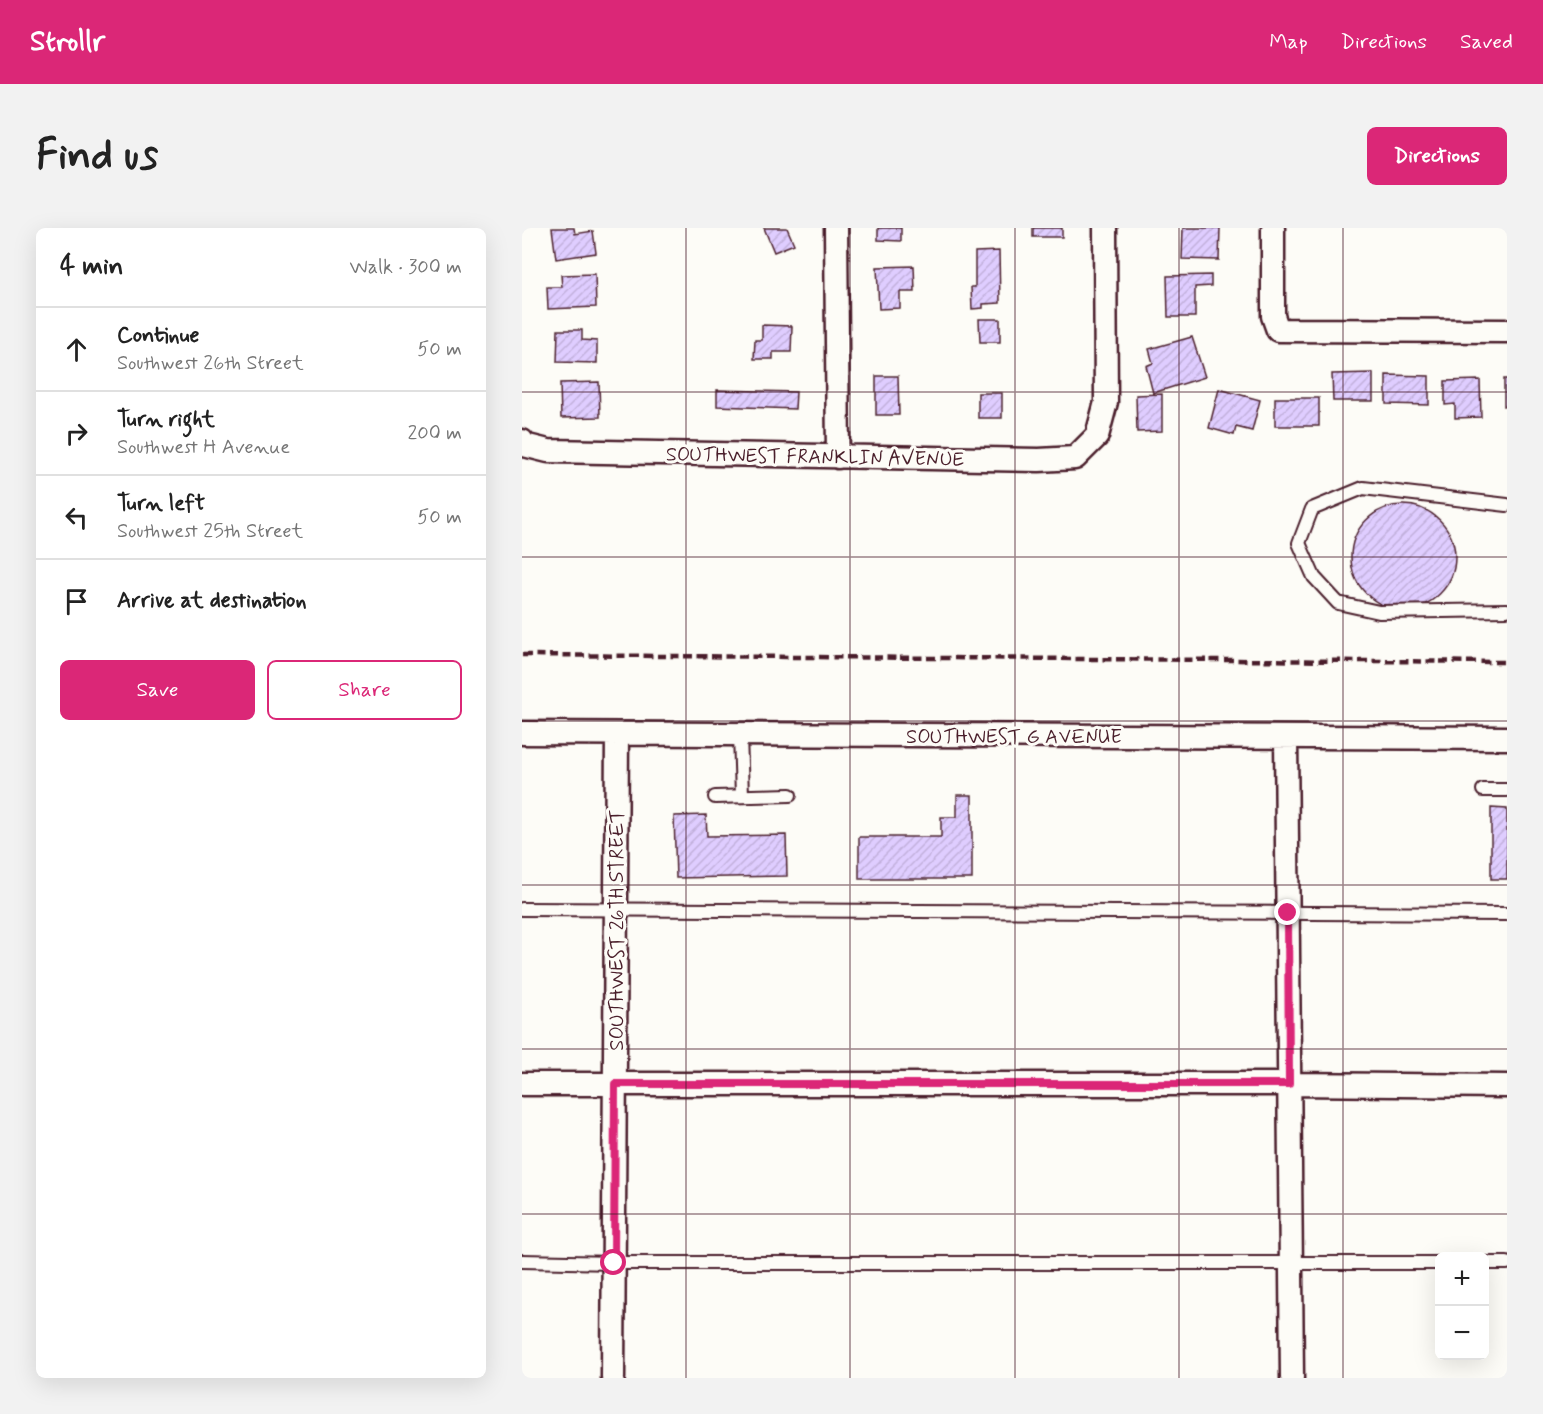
<!DOCTYPE html>
<meta charset="utf-8">
<style>
:root{--surface:#fff;--page:#f2f2f2;--text:#222;--muted:#767676;--line:#e0e0e0;--accent:#db2777}
body{margin:0;font-family:Mynerve,sans-serif;background:var(--page);color:var(--text)}
.controls{position:absolute;right:18px;bottom:18px;display:grid;overflow:hidden;border-radius:9px;box-shadow:0 6px 24px #0002}
.controls button{width:54px;height:54px;display:grid;place-items:center;padding:0;border:0;border-bottom:2px solid var(--line);background:var(--surface);color:var(--text);font:30px sans-serif}
.stop{position:absolute;width:18px;height:18px;margin:-14px;border:4px solid #db2777;border-radius:50%;background:#fff}
.stop.end{background:#db2777;border-color:#fff;box-shadow:0 2px 6px #0008}
.list{margin:0;padding:0;list-style:none}
h2{display:flex;justify-content:space-between;align-items:center;height:78px;margin:0;padding:0 24px;font-size:26px}
h2 small{font-size:20px;font-weight:400;color:var(--muted)}
.list li{display:grid;grid-template-columns:39px 1fr auto;gap:18px;align-items:center;box-sizing:border-box;height:84px;padding:0 24px;border-top:2px solid var(--line)}
.list b{display:block;font-size:22px;white-space:nowrap}
.list p{margin:0;font-size:20px;white-space:nowrap;color:var(--muted)}
.list em{font-size:20px;font-style:normal;color:var(--muted)}
.actions{display:flex;gap:12px;padding:18px 24px}
.actions a{flex:1;padding:14px 0;border:2px solid var(--accent);border-radius:9px;text-align:center;font-size:21px;color:var(--accent)}
.actions .main{background:var(--accent);color:#fff}
.icon{flex:none;width:33px;height:33px;fill:none;stroke:currentColor;stroke-width:2;stroke-linecap:round;stroke-linejoin:round}
.map{position:relative;flex:none;width:985px;height:1150px;overflow:hidden;border-radius:9px}
header{display:flex;align-items:center;gap:36px;box-sizing:border-box;height:84px;padding:0 30px;background:var(--accent);color:#fff}
header strong{font-size:28px}
nav{display:flex;gap:33px;margin-inline-start:auto;font-size:21px}
.intro{display:flex;align-items:center;justify-content:space-between;box-sizing:border-box;height:144px;padding:0 36px}
h1{margin:0;font-size:42px}
.button{padding:15px 27px;border-radius:9px;background:var(--accent);color:#fff;font-size:21px;font-weight:700}
main{display:flex;gap:36px;padding:0 36px}
aside{flex:1;background:var(--surface);border-radius:9px;box-shadow:0 6px 24px #0002}
.map>svg:first-child{display:block}
</style>
<header>
<strong>Strollr</strong>
<nav><a>Map</a><a>Directions</a><a>Saved</a></nav>
</header>
<div class="intro"><h1>Find us</h1><a class="button">Directions</a></div>
<main>
<aside>
<h2>4 min<small>Walk · 300 m</small></h2>
<ul class="list">
<li><svg class="icon" aria-label="ahead" viewBox="0 0 24 24"><path d="M12 20V5M6 11l6-6 6 6"/></svg><div><b>Continue</b><p>Southwest 26th Street</p></div><em>50 m</em></li>
<li><svg class="icon" aria-label="right" viewBox="0 0 24 24"><path d="M7 20v-9h11M14 6l5 5-5 5"/></svg><div><b>Turn right</b><p>Southwest H Avenue</p></div><em>200 m</em></li>
<li><svg class="icon" aria-label="left" viewBox="0 0 24 24"><path d="M17 20v-9H6M10 6l-5 5 5 5"/></svg><div><b>Turn left</b><p>Southwest 25th Street</p></div><em>50 m</em></li>
<li><svg class="icon" aria-label="arrive" viewBox="0 0 24 24"><path d="M6 21V4h12l-3 4 3 4H6"/></svg><div><b>Arrive at destination</b></div></li>
</ul>
<div class="actions"><a class="main">Save</a><a>Share</a></div>
</aside>
<div class="map">
<svg width="985" height="1150" viewBox="0 0 985 1150">
<defs>
<pattern id="building-hatch" width="6" height="6" patternUnits="userSpaceOnUse" patternTransform="scale(1.5)"><rect width="6" height="6" fill="#dfcdff"/><path d="M-1 1l2-2M0 6l6-6M5 7l2-2" fill="none" stroke="#c1b0db"/></pattern>
</defs>
<rect width="100%" height="100%" fill="#fdfcf7"/>
<filter id="ink" filterUnits="userSpaceOnUse"><feTurbulence type="fractalNoise" baseFrequency=".0167" numOctaves="2"/><feDisplacementMap in="SourceGraphic" scale="12" xChannelSelector="R" yChannelSelector="G"/><feConvolveMatrix kernelMatrix="1 2 1 2 8 2 1 2 1" color-interpolation-filters="sRGB"/></filter>
<g filter="url(#ink)">
<path fill="url(#building-hatch)" stroke="#4a1f2b" stroke-width="1.5" d="M30 0H52L53 6 71 3 74 25 34 31Z
M242 0H265L272 16 252 24Z
M356 0H379V13L356 12Z
M511 0H540V9H511Z
M661 0H698L697 32 660 31Z
M477 23 478 75 461 76V80L450 81 449 59H453V24Z
M392 38 393 64H378V80L357 81 355 39Z
M73 46 74 79 26 81 25 59H40L39 47Z
M689 47V58L673 59V89H646L645 48Z
M457 91H478V114H458Z
M240 97 270 98 269 124H251V131H232L233 112H240Z
M36 102H60V112L75 113V135L35 134Z
M670 109 683 149 631 165 624 138 631 135 627 121Z
M851 145V173H811L810 146Z
M864 147 907 148V177L864 176Z
M354 148H376L377 187H354Z
M982 151H985V178H982Z
M958 152 959 189 933 190V176L923 177V153Z
M77 154 78 189 39 190 38 155Z
M697 161 738 172 730 203 714 199 712 207 687 200Z
M195 162 274 164 273 181 195 178Z
M456 165H480V190H456Z
M640 166V203L615 204 614 167Z
M753 170H797V198H753Z
M829 329a52 52 0 1 1 104 0a52 52 0 1 1-104 0Z
M435 567H450V651H337V609H419V589H435Z
M969 580 985 581V651H969Z
M184 587 185 608 264 607 265 648 154 650 152 588Z"/>
<g fill="none" stroke-linecap="round" stroke-linejoin="round">
<g stroke="#4a1f2b" stroke-width="16">
<path id="lane" d="M985 277 841 260 790 281 777 315 792 349 816 375 857 384 985 382
M218 506 220 568
M961 562H985
M193 569 268 567
M0 681 985 686
M0 1033 92 1035H918
M963 1035H985"/>
</g>
<g stroke="#4a1f2b" stroke-width="27">
<path id="street" d="M314 0 316 229
M751 0V88L756 102 985 103
M0 213 2 217 26 223 517 232 553 230 575 208 584 174 583 0
M0 505 985 510
M764 509 770 1150
M0 856H767L985 858
M91 1150 95 506"/>
</g>
<use href="#lane" stroke="#fdfcf7" stroke-width="12"/>
<use href="#street" stroke="#fdfcf7" stroke-width="22"/>
<path stroke="#4a1f2b" stroke-width="4.5" stroke-dasharray="9 4.5" stroke-linecap="butt" d="M0 427 985 434"/>
</g>
</g>
<g fill="none" stroke-linecap="round" stroke-linejoin="round" filter="url(#ink)">
<path stroke="#db2777" stroke-width="8" d="M92 1035 93 856H767L766 685"/>
</g>
<path fill="none" stroke="#4a1f2b" stroke-width="1.5" stroke-opacity="0.55" d="M164 0V1150M328 0V1150M493 0V1150M657 0V1150M821 0V1150M0 164H985M0 329H985M0 493H985M0 657H985M0 821H985M0 986H985"/>
<g text-anchor="middle" stroke-width="6" stroke-linejoin="round" paint-order="stroke">
<g font-size="20" fill="#4a1f2b" stroke="#fdfcf7">
<text transform="translate(293 228) rotate(1)" y="7">SOUTHWEST FRANKLIN AVENUE</text>
<text x="492" y="515">SOUTHWEST G AVENUE</text>
<text transform="translate(94 702) rotate(-90)" y="7">SOUTHWEST 26TH STREET</text>
</g>
</g>
</svg>
<div class="controls">
<button>+</button>
<button>−</button>
</div>
<div class="stop" style="left:92px;top:1035px"></div>
<div class="stop end" style="left:766px;top:685px"></div>
</div>
</main>
